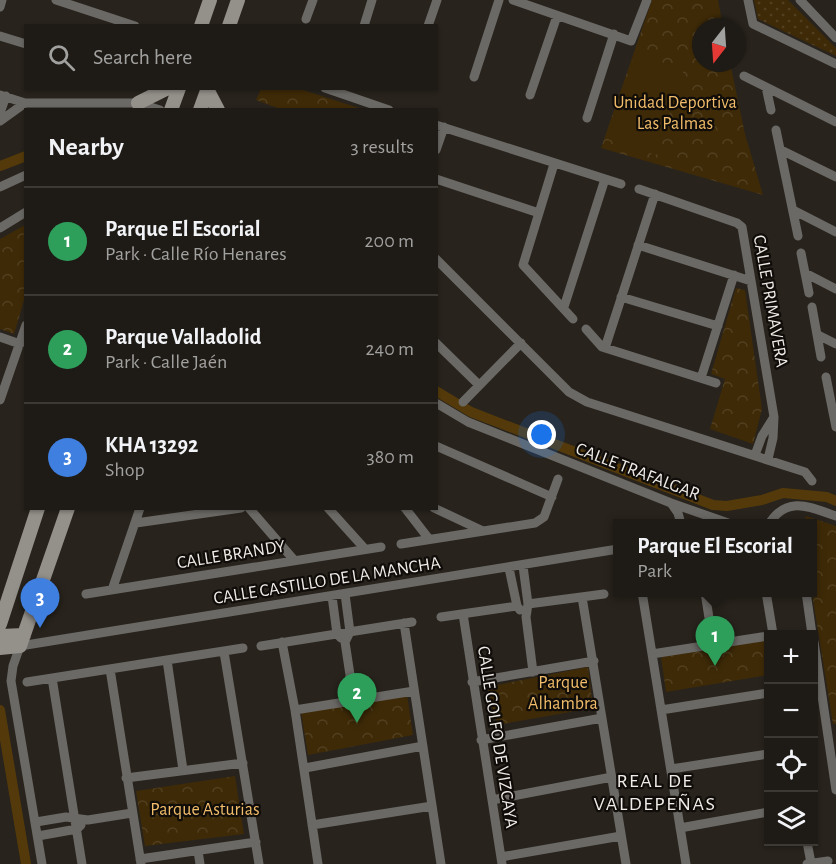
<!DOCTYPE html>
<meta charset="utf-8">
<style>
:root{--surface:#1e1a15;--page:#26231e;--text:#f1f3f6;--muted:#a1a1a0;--line:#3c3834;--accent:#8abafc}
body{margin:0;font-family:"Alegreya Sans",sans-serif;background:var(--page);color:var(--text)}
.controls{position:absolute;right:18px;bottom:18px;display:grid;overflow:hidden;border-radius:0px;box-shadow:0 2px 4px #0004}
.controls button{width:54px;height:54px;display:grid;place-items:center;padding:0;border:0;border-bottom:2px solid var(--line);background:var(--surface);color:var(--text);font:30px sans-serif}
.compass{position:absolute;left:692px;top:18px;width:54px;height:54px;border-radius:50%;background:var(--surface);box-shadow:0 2px 4px #0004;rotate:197deg}
.you{position:absolute;left:542px;top:435px;width:21px;height:21px;margin:-15px;border:4px solid #fff;border-radius:50%;background:#1a73e8;box-shadow:0 0 0 9px #1a73e833}
.badge{display:grid;place-items:center;width:39px;height:39px;border-radius:50%;background:var(--accent);color:#fff;font-size:20px;font-weight:700}
.pin{position:absolute;translate:-50% -50px;filter:drop-shadow(0 2px 3px #0008)}
.pin::after{content:'';position:absolute;top:32px;width:21px;height:18px;background:inherit;clip-path:polygon(0 0,100% 0,50% 100%)}
.popup{position:absolute;left:613px;top:519px;width:204px;height:78px;box-sizing:border-box;display:grid;place-content:center;border-radius:0px;background:var(--surface);filter:drop-shadow(0 2px 4px #0005);font-size:20px;white-space:nowrap;color:var(--muted)}
.popup b{font-size:22px;color:var(--text)}
.popup::after{content:'';position:absolute;left:50%;top:100%;margin-left:-12px;border:12px solid transparent;border-top-color:var(--surface)}
.list{margin:0;padding:0;list-style:none}
h2{display:flex;justify-content:space-between;align-items:center;height:78px;margin:0;padding:0 24px;font-size:26px}
h2 small{font-size:20px;font-weight:400;color:var(--muted)}
.list li{display:grid;grid-template-columns:39px 1fr auto;gap:18px;align-items:center;box-sizing:border-box;height:108px;padding:0 24px;border-top:2px solid var(--line)}
.list b{display:block;font-size:22px;white-space:nowrap}
.list p{margin:0;font-size:20px;white-space:nowrap;color:var(--muted)}
.list em{font-size:20px;font-style:normal;color:var(--muted)}
.icon{flex:none;width:33px;height:33px;fill:none;stroke:currentColor;stroke-width:2;stroke-linecap:round;stroke-linejoin:round}
.map{position:relative;flex:none;width:836px;height:864px;overflow:hidden}
.search{position:absolute;background:var(--surface);box-shadow:0 2px 4px #0004;left:24px;top:24px;width:414px;height:66px;display:flex;align-items:center;gap:15px;box-sizing:border-box;padding:0 21px;border-radius:0px;color:var(--muted);font-size:22px}
.panel{position:absolute;background:var(--surface);box-shadow:0 2px 4px #0004;left:24px;top:108px;width:414px;height:402px;border-radius:0px}
.map>svg:first-child{display:block}
</style>
<div class="map">
<svg width="836" height="864" viewBox="0 0 836 864">
<defs>
<pattern id="forest-crowns" width="20" height="18" patternUnits="userSpaceOnUse" patternTransform="scale(1.5)"><rect width="20" height="18" fill="#3e2a07"/><path d="M2 6a3 3 0 1 1 6 0M12 15a3 3 0 1 1 6 0" fill="none" stroke="#513f1f"/></pattern>
<pattern id="garden-dots" width="8" height="8" patternUnits="userSpaceOnUse" patternTransform="scale(1.5)"><rect width="8" height="8" fill="#3e2a07"/><path d="M2 2h.1M6 6h.1" fill="none" stroke="#513f1f" stroke-width="1.8" stroke-linecap="round"/></pattern>
</defs>
<rect width="100%" height="100%" fill="#28231c"/>
<path fill="url(#forest-crowns)" d="M652 0H718L723 27H701V63H730L745 134 763 195 601 148Z
M261 89H300L362 109H280L256 100Z
M25 225V297L14 334 0 329V239Z
M736 288 745 290 762 409 753 444 710 429 725 379 711 374Z
M806 516 836 526V724H833L812 593 813 524 804 523Z
M768 640V675L666 692 661 657Z
M588 667 593 708 497 725 487 687Z
M407 695 413 735 308 755 301 712Z
M235 776 244 834 145 846 136 791Z"/>
<path fill="url(#garden-dots)" d="M754 0H788L836 48V56L758 19Z"/>
<path fill="#3e2a07" d="M635 54 684 69 656 155 608 139Z"/>
<g fill="none" stroke-linecap="round" stroke-linejoin="round">
<path stroke="#543a0a" stroke-width="10" d="M0 166 26 156
M436 391 471 412 713 505 727 506 762 500 783 493 827 497 836 501
M0 710 26 864"/>
<path stroke="#6b6965" stroke-width="9" d="M56 0 135 26
M513 0 631 41 647 0
M748 0 753 24 836 64
M800 0 836 38
M0 7 2 0
M306 19 313 0
M364 26 372 0
M428 26 437 0
M0 36 26 44
M744 76 836 122
M474 77 499 0
M766 87 771 110
M325 88 389 110
M0 95 25 103H138L160 110
M530 95 557 16
M0 113 6 96
M587 118 614 34
M0 121 25 103
M436 125 621 184
M776 130 798 236
M436 150 444 127
M781 150 836 177
M554 164 523 265 573 319
M436 179 539 213
M0 187 26 175
M639 189 737 223 742 227 774 417 773 438 768 459
M793 210 836 232
M0 228 26 212
M638 245 751 281
M801 253 809 293
M436 259 569 392 587 402 805 472 812 481
M805 273 836 289
M621 297 718 326
M564 307 605 179
M812 307 821 357
M586 329 602 347 716 383
M818 335 836 344
M0 337 20 344
M436 343 479 385
M605 348 655 194
M826 377 836 427
M701 378 734 275
M0 400 26 325
M463 402 521 343
M436 403 468 422 671 503 731 524
M436 446 552 497
M755 455 762 436 774 417
M671 503 678 513 681 524
M249 508 294 560
M328 508 365 549
M405 508 429 539
M434 508 483 531
M136 523 241 508
M769 524C787 495 810 507 836 516
M780 524H783
M401 544 535 523 544 517 558 479
M523 566 528 604 526 617 533 672
M509 568 517 606 520 610
M112 590 140 508
M642 592 686 864
M705 592 713 644
M766 592 773 634
M806 592 812 634
M86 594 381 547
M345 594 350 632 345 642 354 701
M332 596 337 634 341 638
M582 597 626 864
M528 604 604 594
M463 614 502 864
M441 617 517 606
M404 623 441 864
M282 642 295 710 318 864
M814 642 836 790
M261 646 412 622
M224 652 259 864
M652 654 768 636
M167 660 183 770
M110 669 141 864
M52 678 82 864
M27 682 243 648
M472 682 594 661
M295 710 414 691
M661 710 768 693
M481 740 602 718
M305 768 423 746
M671 769 768 754
M126 778 243 763
M492 800 612 777
M36 822 66 817 88 820 132 813
M312 825 432 806
M680 828 768 812
M38 836 77 829 81 825
M807 842 811 863
M198 851 200 864
M501 857 621 836
M140 859 256 842
M42 864 11 681 13 666 20 646 618 549
M807 864 828 861"/>
<path stroke="#94908a" stroke-width="14" d="M201 26 210 0
M229 26 238 0
M207 89 218 110
M138 103 168 88
M171 110 179 88
M200 110 208 88
M0 624 38 508
M0 636 24 635
M0 648 20 646 68 508"/>
</g>
<g text-anchor="middle" stroke-width="4.5" stroke-linejoin="round" paint-order="stroke">
<g font-size="18" fill="#f2bd6a" stroke="#0f0c09">
<text x="675" y="108">Unidad Deportiva<tspan x="675" dy="21">Las Palmas</tspan></text>
<text x="563" y="688">Parque<tspan x="563" dy="21">Alhambra</tspan></text>
<text x="205" y="815">Parque Asturias</text>
</g>
<g font-size="18" fill="#f0ece8" stroke="#0f0c09">
<text transform="translate(771 301) rotate(80)" y="6">CALLE PRIMAVERA</text>
<text transform="translate(638 471) rotate(21)" y="6">CALLE TRAFALGAR</text>
<text transform="translate(231 554) rotate(-9)" y="6">CALLE BRANDY</text>
<text transform="translate(327 580) rotate(-9)" y="6">CALLE CASTILLO DE LA MANCHA</text>
<text transform="translate(498 737) rotate(81)" y="6">CALLE GOLFO DE VIZCAYA</text>
</g>
<g font-size="20" letter-spacing="1.5" fill="#f0ece8" stroke="#0f0c09">
<text x="655" y="787">REAL DE<tspan x="655" dy="23">VALDEPEÑAS</tspan></text>
</g>
</g>
</svg>
<div class="controls">
<button>+</button>
<button>−</button>
<button><svg class="icon" aria-label="locate" viewBox="0 0 24 24"><circle cx="12" cy="12" r="6"/><path d="M12 2v4M12 18v4M2 12h4M18 12h4"/></svg></button>
<button><svg class="icon" aria-label="layers" viewBox="0 0 24 24"><path d="M12 4l9 5-9 5-9-5zM3 14l9 5 9-5"/></svg></button>
</div>
<svg class="compass" viewBox="-18 -18 36 36"><path d="M0-13l5 13h-10z" fill="#e53935"/><path d="M0 13l5-13h-10z" fill="#a1a1a0"/></svg>
<div class="you"></div>
<div class="pin badge" style="left:715px;top:666px;background:#2e9e5b">1</div>
<div class="popup"><b>Parque El Escorial</b>Park</div>
<div class="pin badge" style="left:357px;top:723px;background:#2e9e5b">2</div>
<div class="pin badge" style="left:40px;top:628px;background:#3f7fe0">3</div>
<div class="search"><svg class="icon" aria-label="search" viewBox="0 0 24 24"><circle cx="10" cy="10" r="6"/><path d="M15 15l6 6"/></svg>Search here</div>
<section class="panel">
<h2>Nearby<small>3 results</small></h2>
<ul class="list">
<li><span class="badge" style="background:#2e9e5b">1</span><div><b>Parque El Escorial</b><p>Park · Calle Río Henares</p></div><em>200 m</em></li>
<li><span class="badge" style="background:#2e9e5b">2</span><div><b>Parque Valladolid</b><p>Park · Calle Jaén</p></div><em>240 m</em></li>
<li><span class="badge" style="background:#3f7fe0">3</span><div><b>KHA 13292</b><p>Shop</p></div><em>380 m</em></li>
</ul>
</section>
</div>
